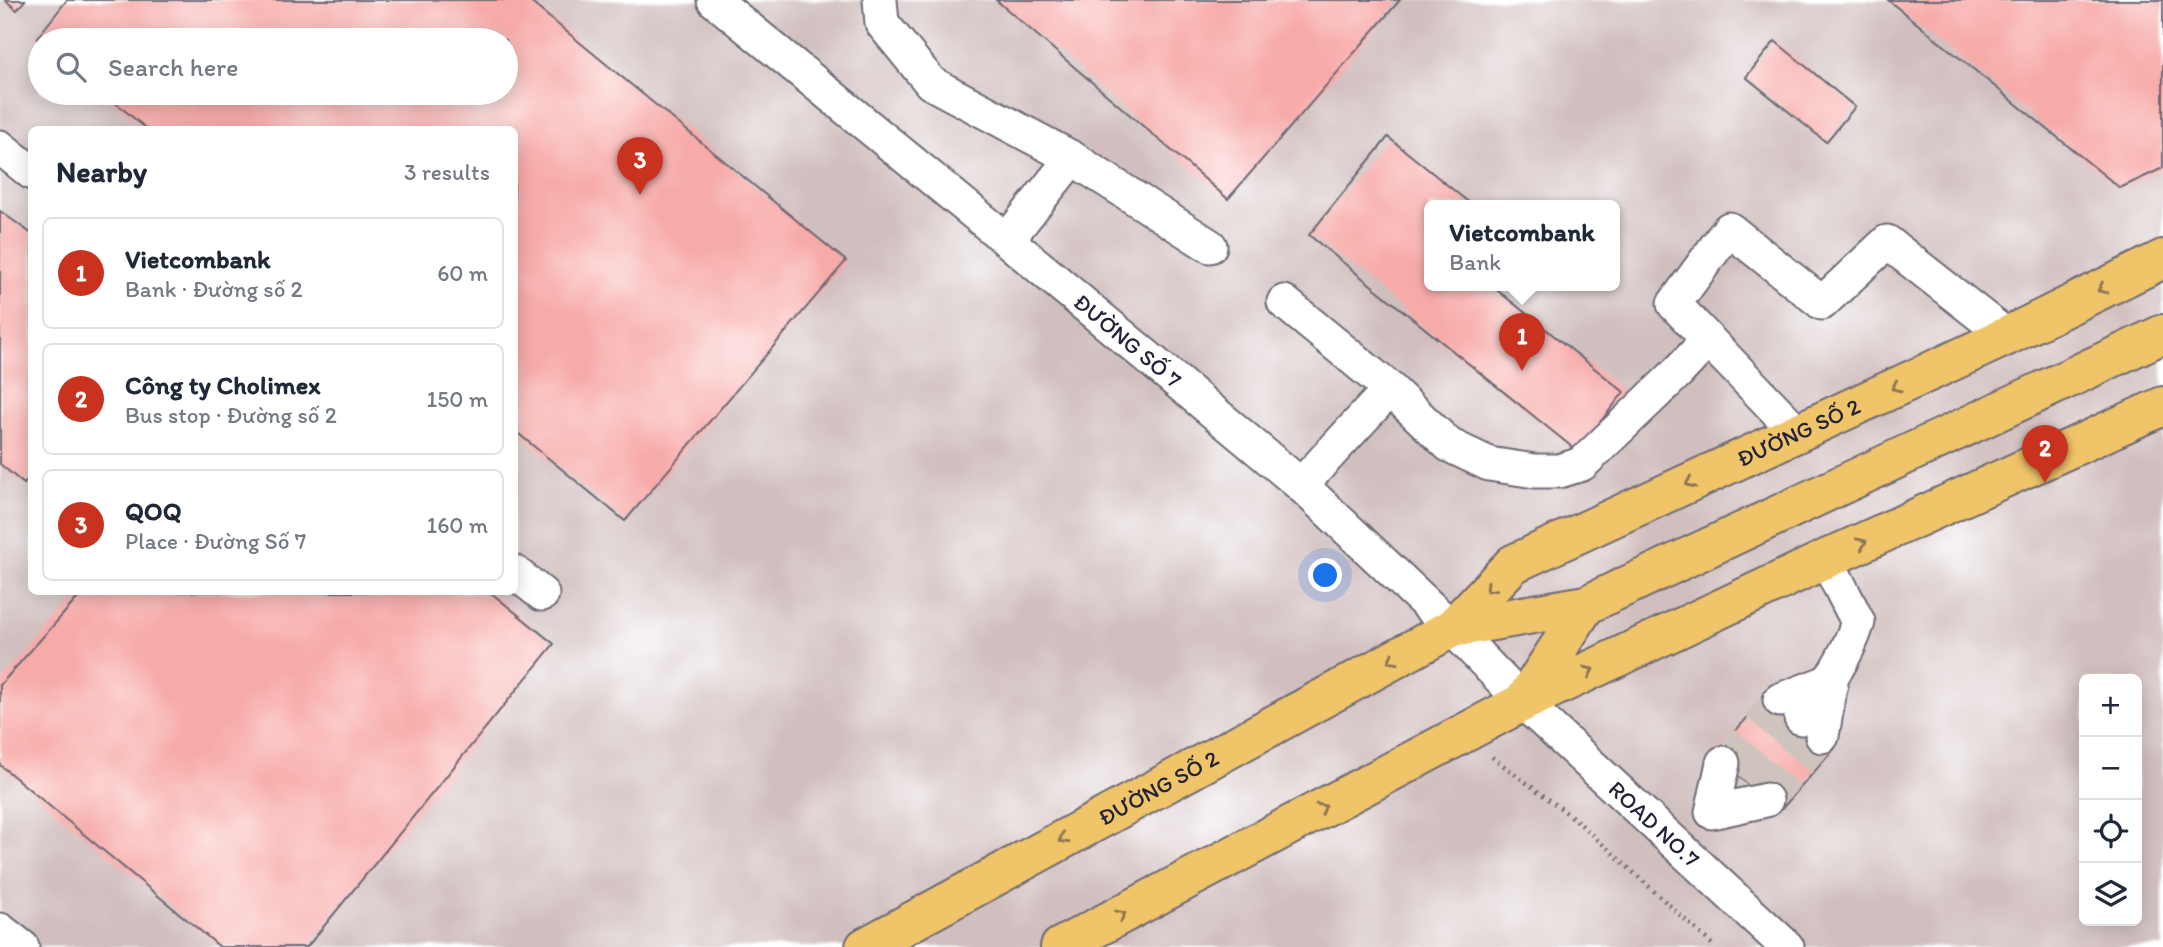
<!DOCTYPE html>
<meta charset="utf-8">
<style>
:root{--surface:#fff;--page:#f2f2f3;--text:#1f2937;--muted:#747a83;--line:#e0e1e3;--accent:#c8321e}
body{margin:0;font-family:Itim,sans-serif;background:var(--page);color:var(--text)}
.controls{position:absolute;right:21px;bottom:21px;display:grid;overflow:hidden;border-radius:10px;box-shadow:0 4px 18px #0003}
.controls button{width:63px;height:63px;display:grid;place-items:center;padding:0;border:0;border-bottom:2px solid var(--line);background:var(--surface);color:var(--text);font:35px sans-serif}
.you{position:absolute;left:1326px;top:576px;width:24px;height:24px;margin:-18px;border:5px solid #fff;border-radius:50%;background:#1a73e8;box-shadow:0 0 0 10px #1a73e833}
.badge{display:grid;place-items:center;width:46px;height:46px;border-radius:50%;background:var(--accent);color:#fff;font-size:23px;font-weight:700}
.pin{position:absolute;translate:-50% -58px;filter:drop-shadow(0 2px 4px #0008)}
.pin::after{content:'';position:absolute;top:37px;width:24px;height:21px;background:inherit;clip-path:polygon(0 0,100% 0,50% 100%)}
.popup{position:absolute;left:1424px;top:200px;width:196px;height:91px;box-sizing:border-box;display:grid;place-content:center;border-radius:10px;background:var(--surface);filter:drop-shadow(0 2px 5px #0005);font-size:23px;white-space:nowrap;color:var(--muted)}
.popup b{font-size:26px;color:var(--text)}
.popup::after{content:'';position:absolute;left:50%;top:100%;margin-left:-14px;border:14px solid transparent;border-top-color:var(--surface)}
.list{margin:0;padding:0;list-style:none}
h2{display:flex;justify-content:space-between;align-items:center;height:91px;margin:0;padding:0 28px;font-size:30px}
h2 small{font-size:23px;font-weight:400;color:var(--muted)}
.list li{display:grid;grid-template-columns:46px 1fr auto;gap:21px;align-items:center;box-sizing:border-box;height:112px;margin:0 14px 14px;padding:0 14px;border:2px solid var(--line);border-radius:10px}
.list b{display:block;font-size:26px;white-space:nowrap}
.list p{margin:0;font-size:23px;white-space:nowrap;color:var(--muted)}
.list em{font-size:23px;font-style:normal;color:var(--muted)}
.icon{flex:none;width:38px;height:38px;fill:none;stroke:currentColor;stroke-width:2;stroke-linecap:round;stroke-linejoin:round}
.map{position:relative;flex:none;width:2163px;height:947px;overflow:hidden}
.search{position:absolute;background:var(--surface);box-shadow:0 4px 18px #0003;left:28px;top:28px;width:490px;height:77px;display:flex;align-items:center;gap:18px;box-sizing:border-box;padding:0 24px;border-radius:38px;color:var(--muted);font-size:26px}
.panel{position:absolute;background:var(--surface);box-shadow:0 4px 18px #0003;left:28px;top:126px;width:490px;height:469px;border-radius:10px}
.map>svg:first-child{display:block}
</style>
<div class="map">
<svg width="2163" height="947" viewBox="0 0 2163 947">
<rect width="100%" height="100%" fill="#fff"/>
<filter id="ink" filterUnits="userSpaceOnUse"><feTurbulence type="fractalNoise" baseFrequency=".0143" numOctaves="2"/><feDisplacementMap in="SourceGraphic" scale="14" xChannelSelector="R" yChannelSelector="G"/><feConvolveMatrix kernelMatrix="1 2 1 2 8 2 1 2 1" color-interpolation-filters="sRGB"/></filter>
<filter id="wash" filterUnits="userSpaceOnUse"><feTurbulence type="fractalNoise" baseFrequency=".00686" numOctaves="4" result="noise"/><feDisplacementMap in="SourceGraphic" scale="28" xChannelSelector="R" yChannelSelector="G"/><feGaussianBlur stdDeviation="1.57" result="paint"/><feColorMatrix in="noise" values="0 0 0 0 0 0 0 0 0 0 0 0 0 0 0 0 0 1.4 0 .05"/><feComposite in="paint" operator="in"/></filter>
<g filter="url(#wash)">
<rect width="100%" height="100%" fill="#f9eddd"/>
<path fill="#d1bfbf" fill-rule="evenodd" d="M0 0H2163V947H0ZM40 40H506V93H40ZM32 130H514V592H32ZM1429 205H1615V285H1429ZM2084 679H2137V921H2084Z"/>
<g id="blocks">
<path fill="#f7aba9" d="M5 0H25L17 10Z
M67 0H528L846 261 625 521 514 430V130H148L104 93H506V40H40L37 38Z
M996 0H1400L1228 199Z
M1888 0H2163V168L2120 188Z
M1775 41 1855 107 1826 142 1746 77Z
M1388 137 1472 205H1429V285H1501L1497 290 1624 392 1577 451 1309 235Z
M0 211 32 234V474L24 484 0 464Z
M83 592H490L554 644 307 947H220L0 765V685Z
M1770 692 1835 748 1779 812 1714 755Z"/>
</g>
</g>
<g filter="url(#ink)">
<use href="#blocks" fill-opacity="0" stroke="#6d6974" stroke-width="2"/>
<g fill="none" stroke-linecap="round" stroke-linejoin="round">
<path stroke="#cec4bd" stroke-width="33" stroke-dasharray="33 17" stroke-linecap="butt" d="M1723 763 1780 700
M1744 781 1801 718
M1766 800 1822 736"/>
<g stroke="#6d6974" stroke-width="37">
<g id="minor">
<path id="s1" d="M714 0 1007 240 1301 485 1452 628 1523 702 1787 947"/>
<path d="M880 0 882 23 931 83 1072 158 1007 240"/>
<path d="M0 147 32 173"/>
<path d="M1072 158 1210 246"/>
<path d="M1284 302 1390 389 1301 485"/>
<path d="M1390 389 1449 445 1489 464 1535 471H1559L1582 464 1677 373 1707 341"/>
<path d="M1798 433 1674 304 1729 229 1822 303 1887 242 2007 336"/>
<path d="M514 572 542 594"/>
<path d="M1780 700 1830 681"/>
<path d="M1801 718C1825 688 1846 660 1858 622L1826 559"/>
<path d="M1822 736 1831 683"/>
<path d="M1723 763 1712 812 1766 800"/>
<path d="M0 930 22 947"/>
</g>
</g>
<g stroke="#6d6974" stroke-width="42">
<g id="major">
<path d="M1452 628 1586 605 2163 334"/>
<path d="M1523 702 1586 605"/>
<path id="s2" d="M865 947 1452 628 1513 564 2007 336 2163 259"/>
<path d="M1060 947 1523 702 1826 559 2163 406"/>
</g>
</g>
<path stroke="#6d6974" stroke-width="4.5" stroke-dasharray="2 5" stroke-linecap="butt" d="M1492 757 1575 819 1715 947"/>
<use href="#minor" stroke="#fff" stroke-width="33"/>
<use href="#major" stroke="#f0c469" stroke-width="38"/>
</g>
<defs><path id="oneway-chevron" d="M-2-3.5L2.5 0L-2 3.5" fill="none" stroke-width="1.6" stroke-linecap="round" stroke-linejoin="round" transform="scale(1.75)"/></defs>
<g stroke="#897352">
<use href="#oneway-chevron" transform="translate(2102 289) rotate(154)"/>
<use href="#oneway-chevron" transform="translate(1896 387) rotate(155)"/>
<use href="#oneway-chevron" transform="translate(1690 483) rotate(155)"/>
<use href="#oneway-chevron" transform="translate(1862 543) rotate(-24)"/>
<use href="#oneway-chevron" transform="translate(1490 588) rotate(134)"/>
<use href="#oneway-chevron" transform="translate(1392 660) rotate(151)"/>
<use href="#oneway-chevron" transform="translate(1589 671) rotate(-25)"/>
<use href="#oneway-chevron" transform="translate(1322 808) rotate(-28)"/>
<use href="#oneway-chevron" transform="translate(1063 839) rotate(151)"/>
<use href="#oneway-chevron" transform="translate(1121 915) rotate(-28)"/>
</g>
</g>
<g text-anchor="middle" stroke-width="7" stroke-linejoin="round" paint-order="stroke">
<g font-size="23" fill="#22223b" stroke="#fff">
<text dy="8" stroke="none"><textPath href="#s1" startOffset="536">ĐƯỜNG SỐ 7</textPath></text>
<text dy="8" stroke="none"><textPath href="#s2" startOffset="1071">ĐƯỜNG SỐ 2</textPath></text>
<text dy="8" stroke="none"><textPath href="#s2" startOffset="334">ĐƯỜNG SỐ 2</textPath></text>
<text dy="8" stroke="none"><textPath href="#s1" startOffset="1251">ROAD NO.7</textPath></text>
</g>
</g>
</svg>
<div class="controls">
<button>+</button>
<button>−</button>
<button><svg class="icon" aria-label="locate" viewBox="0 0 24 24"><circle cx="12" cy="12" r="6"/><path d="M12 2v4M12 18v4M2 12h4M18 12h4"/></svg></button>
<button><svg class="icon" aria-label="layers" viewBox="0 0 24 24"><path d="M12 4l9 5-9 5-9-5zM3 14l9 5 9-5"/></svg></button>
</div>
<div class="you"></div>
<div class="pin badge" style="left:1522px;top:371px">1</div>
<div class="popup"><b>Vietcombank</b>Bank</div>
<div class="pin badge" style="left:2045px;top:483px">2</div>
<div class="pin badge" style="left:640px;top:195px">3</div>
<div class="search"><svg class="icon" aria-label="search" viewBox="0 0 24 24"><circle cx="10" cy="10" r="6"/><path d="M15 15l6 6"/></svg>Search here</div>
<section class="panel">
<h2>Nearby<small>3 results</small></h2>
<ul class="list">
<li><span class="badge">1</span><div><b>Vietcombank</b><p>Bank · Đường số 2</p></div><em>60 m</em></li>
<li><span class="badge">2</span><div><b>Công ty Cholimex</b><p>Bus stop · Đường số 2</p></div><em>150 m</em></li>
<li><span class="badge">3</span><div><b>QOQ</b><p>Place · Đường Số 7</p></div><em>160 m</em></li>
</ul>
</section>
</div>
